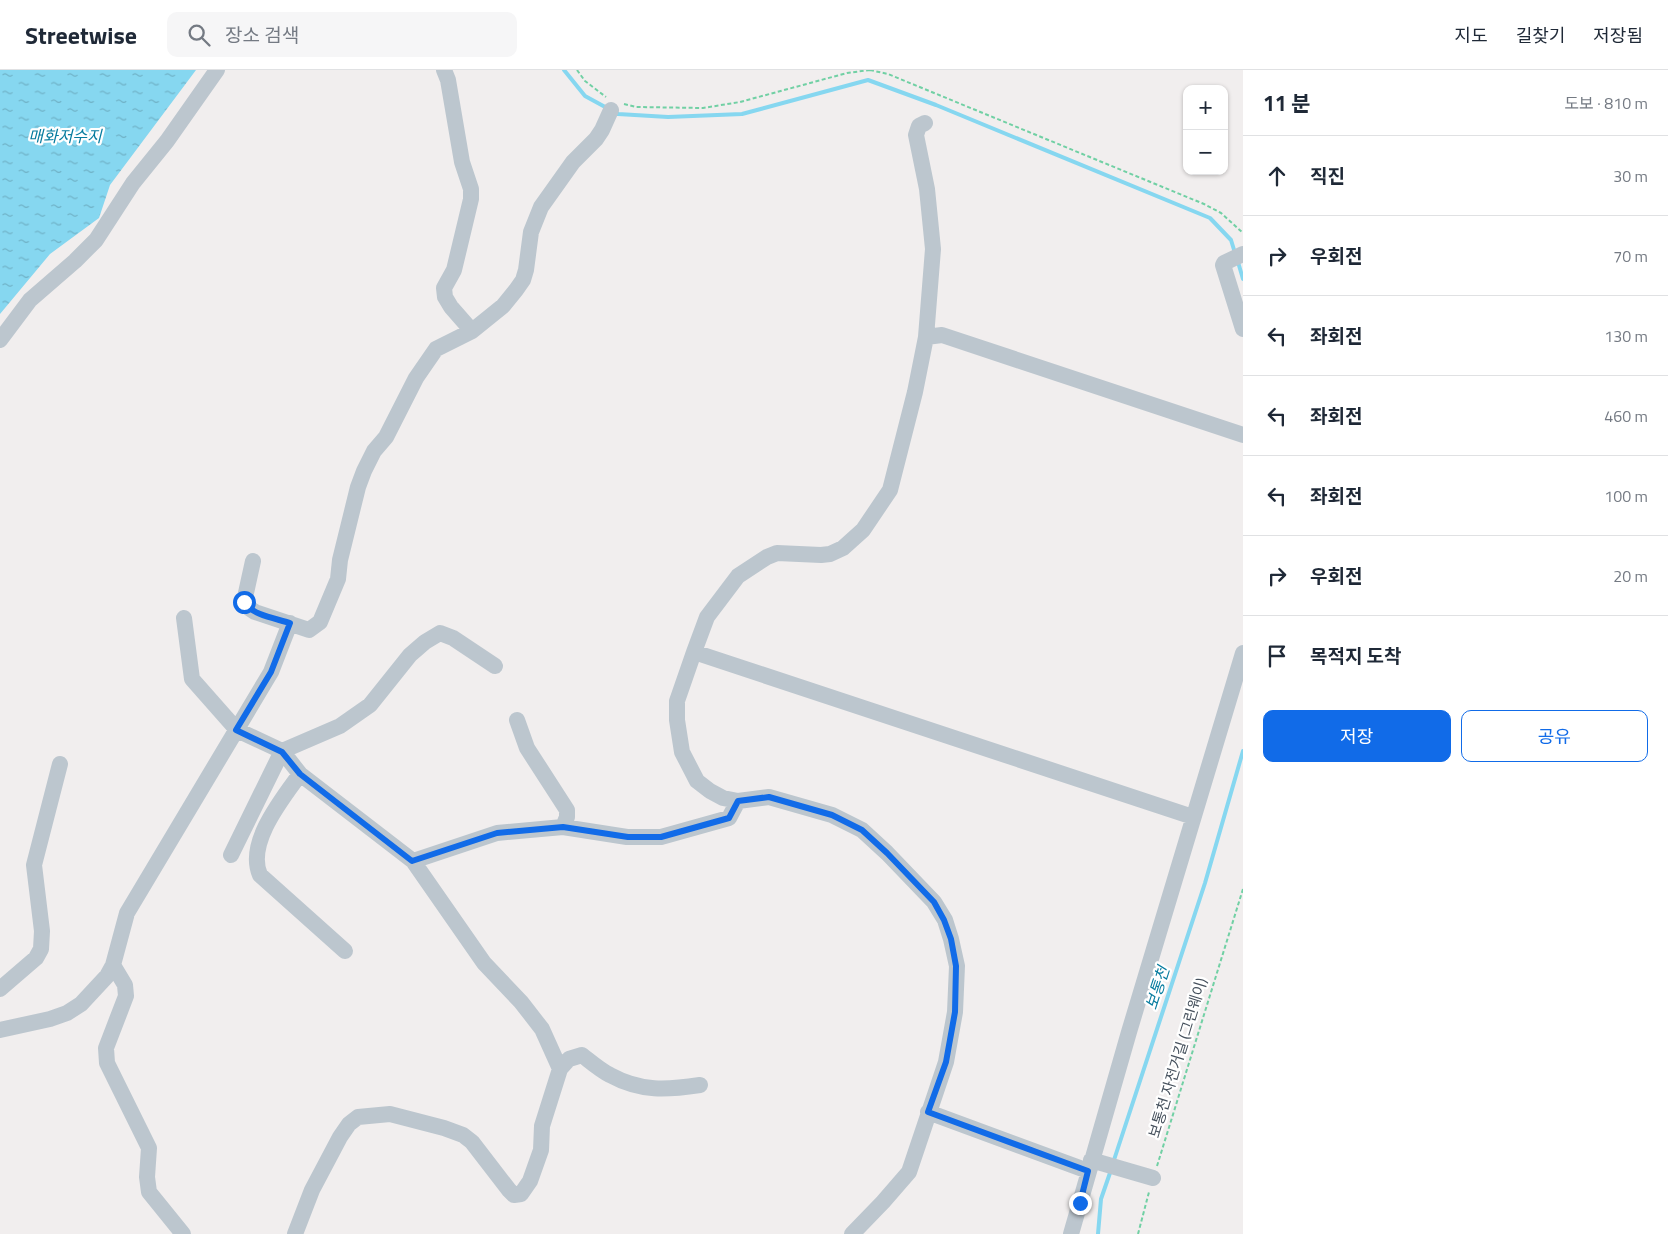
<!DOCTYPE html>
<html lang="ko">
<meta charset="utf-8">
<style>
:root{--surface:#fff;--page:#f6f6f7;--text:#1f2937;--muted:#747a83;--line:#e0e1e3;--accent:#116be8}
body{margin:0;font-family:"Titillium Web","Noto Sans KR",sans-serif;background:var(--page);color:var(--text)}
.controls{position:absolute;right:15px;top:15px;display:grid;overflow:hidden;border-radius:10px;box-shadow:0 1px 4px #0004}
.controls button{width:45px;height:45px;display:grid;place-items:center;padding:0;border:0;border-bottom:1px solid var(--line);background:var(--surface);color:var(--text);font:25px sans-serif}
.stop{position:absolute;width:15px;height:15px;margin:-11px;border:4px solid #116be8;border-radius:50%;background:#fff}
.stop.end{background:#116be8;border-color:#fff;box-shadow:0 1px 5px #0008}
.list{margin:0;padding:0;list-style:none}
h2{display:flex;justify-content:space-between;align-items:center;height:65px;margin:0;padding:0 20px;font-size:21px}
h2 small{font-size:16px;font-weight:400;color:var(--muted)}
.list li{display:grid;grid-template-columns:32px 1fr auto;gap:15px;align-items:center;box-sizing:border-box;height:80px;padding:0 20px;border-top:1px solid var(--line)}
.list b{display:block;font-size:19px;white-space:nowrap}
.list em{font-size:16px;font-style:normal;color:var(--muted)}
.actions{display:flex;gap:10px;padding:15px 20px}
.actions a{flex:1;padding:11px 0;border:1px solid var(--accent);border-radius:10px;text-align:center;font-size:18px;color:var(--accent)}
.actions .main{background:var(--accent);color:#fff}
.icon{flex:none;width:28px;height:28px;fill:none;stroke:currentColor;stroke-width:2;stroke-linecap:round;stroke-linejoin:round}
.map{position:relative;flex:none;width:1243px;height:1164px;overflow:hidden}
header{display:flex;align-items:center;gap:30px;box-sizing:border-box;height:70px;padding:0 25px;background:var(--surface);border-bottom:1px solid var(--line)}
header strong{font-size:24px}
nav{display:flex;gap:28px;margin-inline-start:auto;font-size:18px}
.search{width:350px;height:45px;background:var(--page);display:flex;align-items:center;gap:12px;box-sizing:border-box;padding:0 18px;border-radius:10px;color:var(--muted);font-size:19px}
main{display:flex}
aside{flex:1;background:var(--surface)}
.map>svg:first-child{display:block}
</style>
<header>
<strong>Streetwise</strong>
<div class="search"><svg class="icon" aria-label="search" viewBox="0 0 24 24"><circle cx="10" cy="10" r="6"/><path d="M15 15l6 6"/></svg>장소 검색</div>
<nav><a>지도</a><a>길찾기</a><a>저장됨</a></nav>
</header>
<main>
<div class="map">
<svg width="1243" height="1164" viewBox="0 0 1243 1164">
<defs>
<pattern id="water-ripples" width="26" height="14" patternUnits="userSpaceOnUse" patternTransform="scale(1.25)"><rect width="26" height="14" fill="#86d7f0"/><path d="M2 4q2-2 4 0t4 0M15 11q2-2 4 0t4 0" fill="none" stroke="#6fb1c6"/></pattern>
</defs>
<rect width="100%" height="100%" fill="#f1eeee"/>
<path fill="url(#water-ripples)" d="M0 0H196L110 115 99 148 50 184 0 244Z"/>
<g fill="none" stroke-linecap="round" stroke-linejoin="round">
<path stroke="#86d7f0" stroke-width="4" d="M564 0 585 26 607 38
M615 42 618 44 668 47 742 44 868 10 936 35 1210 148 1231 170 1235 183
M1238 192 1243 209
M1113 1093 1205 813 1243 681
M1098 1164 1101 1129 1111 1100"/>
<path stroke="#71d0a4" stroke-width="2" stroke-dasharray="4 2.5" stroke-linecap="butt" d="M577 0 585 11 606 27
M870 0 888 4 1204 134 1221 143 1243 163
M624 34 636 37 703 38 740 32 847 3 870 0
M1157 1096 1243 819
M1138 1164 1149 1122"/>
<path stroke="#bcc6ce" stroke-width="16" d="M444 0 448 10 462 92 471 119V129L454 200 444 218 445 227 451 237 472 261
M1243 184 1224 193 1223 195 1243 259
M926 267 942 265 1243 365
M0 270 30 230 75 191 96 170 133 113 167 71 217 0
M253 491 244 532 249 538 255 542 309 560 320 552 338 509 340 490 358 417 364 401 374 381 386 367 416 308 436 279 472 261 503 236 516 220 523 210 526 200 531 162 541 137 573 92 596 69 602 60 611 40
M184 548 192 609 237 660 282 681 340 656 370 635 410 585 425 572 440 563 453 568 495 596
M694 582 1193 747
M517 650 527 678 567 740V747L563 757
M300 704C282 729 246 773 260 805L345 881
M231 785 282 681 300 704 413 791 484 893 521 932 542 959 560 999
M413 791 497 763 563 757 627 767H661L729 748 738 731
M113 895 125 915 126 926 106 978 107 993 149 1078 147 1107 149 1122 183 1164
M0 919 36 888 41 879 42 861 34 795 60 694
M0 960 50 949 67 943 81 934 107 906 113 895 127 843 271 602 290 553
M928 1042 1088 1101
M1091 1090 1153 1108
M295 1164 312 1120 340 1067 349 1054 358 1047 390 1044 444 1058 463 1065 472 1072 509 1120 514 1125 521 1124 530 1111 541 1080 542 1056 560 999 569 989 582 985C591 992 600 1000 610 1005 641 1022 667 1020 700 1015
M852 1164 883 1132 909 1102 946 992 955 942 957 896 951 869 945 850 934 832 887 783 862 760 832 745 769 727 738 731 723 728 710 721 697 711 682 682 677 650V631L694 582 707 547 738 506 767 487 777 483 821 485 830 484 843 478 863 460 890 420 915 322 926 267 933 179 927 119 916 65 919 56 925 53
M1071 1164 1129 962 1243 583"/>
</g>
<g fill="none" stroke-linecap="round" stroke-linejoin="round">
<path stroke="#116be8" stroke-width="6" d="M244 532C254 546 274 548 290 553L271 602 236 660 282 682 300 704 412 791 497 763 563 757 628 767H661L729 748 738 731 769 727 832 745 862 760 887 783 934 832 944 850 951 869 956 896 955 942 946 992 928 1042 1088 1101 1080 1133"/>
</g>
<g text-anchor="middle" stroke-width="4.5" stroke-linejoin="round" paint-order="stroke">
<g font-size="15" fill="#46515d" stroke="#fff">
<text transform="translate(1178 988) rotate(-73)" y="5">보통천 자전거길 (그린웨이)</text>
</g>
<g font-size="16" font-style="italic" fill="#077c9f" stroke="#fff">
<text x="65" y="72">매화저수지</text>
<text transform="translate(1157 918) rotate(-72)" y="6">보통천</text>
</g>
</g>
</svg>
<div class="controls">
<button>+</button>
<button>−</button>
</div>
<div class="stop" style="left:244px;top:532px"></div>
<div class="stop end" style="left:1080px;top:1133px"></div>
</div>
<aside>
<h2>11 분<small>도보 · 810 m</small></h2>
<ul class="list">
<li><svg class="icon" aria-label="ahead" viewBox="0 0 24 24"><path d="M12 20V5M6 11l6-6 6 6"/></svg><div><b>직진</b></div><em>30 m</em></li>
<li><svg class="icon" aria-label="right" viewBox="0 0 24 24"><path d="M7 20v-9h11M14 6l5 5-5 5"/></svg><div><b>우회전</b></div><em>70 m</em></li>
<li><svg class="icon" aria-label="left" viewBox="0 0 24 24"><path d="M17 20v-9H6M10 6l-5 5 5 5"/></svg><div><b>좌회전</b></div><em>130 m</em></li>
<li><svg class="icon" aria-label="left" viewBox="0 0 24 24"><path d="M17 20v-9H6M10 6l-5 5 5 5"/></svg><div><b>좌회전</b></div><em>460 m</em></li>
<li><svg class="icon" aria-label="left" viewBox="0 0 24 24"><path d="M17 20v-9H6M10 6l-5 5 5 5"/></svg><div><b>좌회전</b></div><em>100 m</em></li>
<li><svg class="icon" aria-label="right" viewBox="0 0 24 24"><path d="M7 20v-9h11M14 6l5 5-5 5"/></svg><div><b>우회전</b></div><em>20 m</em></li>
<li><svg class="icon" aria-label="arrive" viewBox="0 0 24 24"><path d="M6 21V4h12l-3 4 3 4H6"/></svg><div><b>목적지 도착</b></div></li>
</ul>
<div class="actions"><a class="main">저장</a><a>공유</a></div>
</aside>
</main>
